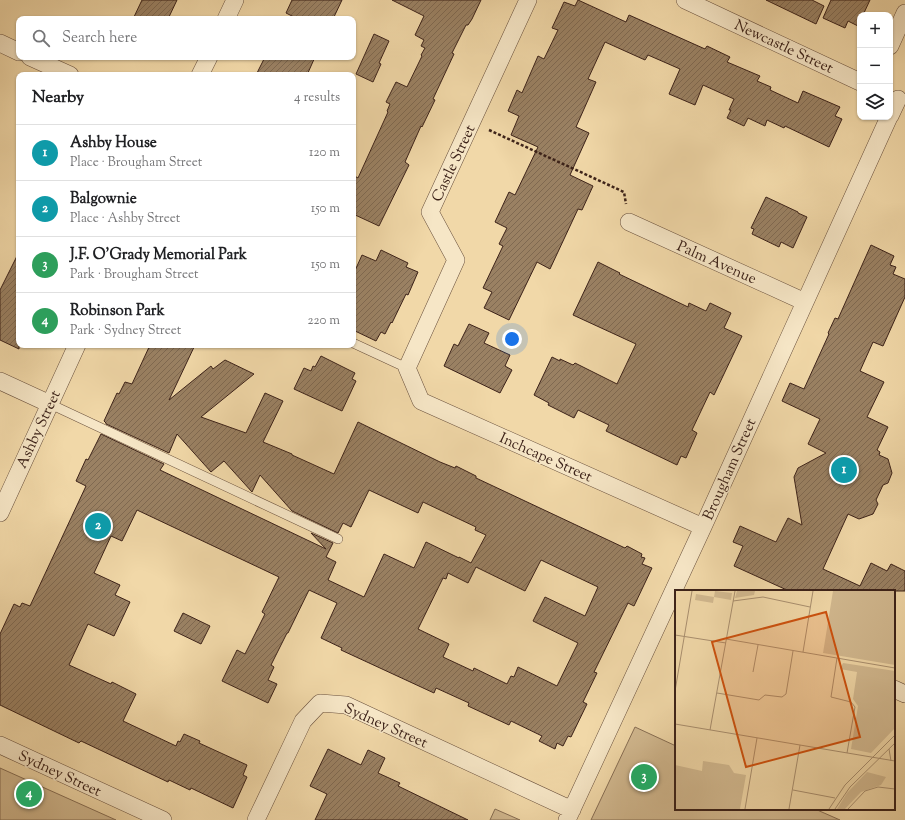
<!DOCTYPE html>
<meta charset="utf-8">
<style>
:root{--surface:#fff;--page:#f6f6f6;--text:#202124;--muted:#757577;--line:#e0e0e0;--accent:#2563eb}
body{margin:0;font-family:"Sorts Mill Goudy",serif;background:var(--page);color:var(--text)}
.controls{position:absolute;right:12px;top:12px;display:grid;overflow:hidden;border-radius:8px;box-shadow:0 1px 3px #0004}
.controls button{width:36px;height:36px;display:grid;place-items:center;padding:0;border:0;border-bottom:1px solid var(--line);background:var(--surface);color:var(--text);font:20px sans-serif}
.you{position:absolute;left:512px;top:339px;width:14px;height:14px;margin:-10px;border:3px solid #fff;border-radius:50%;background:#1a73e8;box-shadow:0 0 0 6px #1a73e833}
.badge{display:grid;place-items:center;width:26px;height:26px;border-radius:50%;background:var(--accent);color:#fff;font-size:13px;font-weight:700}
.pin{position:absolute;translate:-50% -50%;border:2px solid #fff;box-shadow:0 1px 4px #0006}
.list{margin:0;padding:0;list-style:none}
h2{display:flex;justify-content:space-between;align-items:center;height:52px;margin:0;padding:0 16px;font-size:17px}
h2 small{font-size:13px;font-weight:400;color:var(--muted)}
.list li{display:grid;grid-template-columns:26px 1fr auto;gap:12px;align-items:center;box-sizing:border-box;height:56px;padding:0 16px;border-top:1px solid var(--line)}
.list b{display:block;font-size:15px;white-space:nowrap}
.list p{margin:0;font-size:13px;white-space:nowrap;color:var(--muted)}
.list em{font-size:13px;font-style:normal;color:var(--muted)}
.icon{flex:none;width:22px;height:22px;fill:none;stroke:currentColor;stroke-width:2;stroke-linecap:round;stroke-linejoin:round}
.map{position:relative;flex:none;width:905px;height:820px;overflow:hidden}
.search{position:absolute;background:var(--surface);box-shadow:0 1px 3px #0004;left:16px;top:16px;width:340px;height:44px;display:flex;align-items:center;gap:10px;box-sizing:border-box;padding:0 14px;border-radius:8px;color:var(--muted);font-size:15px}
.panel{position:absolute;background:var(--surface);box-shadow:0 1px 3px #0004;left:16px;top:72px;width:340px;height:276px;border-radius:8px}
.map>svg:first-child{display:block}
</style>
<div class="map">
<svg width="905" height="820" viewBox="0 0 905 820">
<defs>
<pattern id="building-hatch" width="6" height="6" patternUnits="userSpaceOnUse"><rect width="6" height="6" fill="#9a8163"/><path d="M-1 1l2-2M0 6l6-6M5 7l2-2" fill="none" stroke="#7f6951"/></pattern>
</defs>
<rect width="100%" height="100%" fill="#f1d8a8"/>
<filter id="stains"><feTurbulence type="fractalNoise" baseFrequency=".005" numOctaves="4"/><feColorMatrix values="0 0 0 0 .2 0 0 0 0 .09 0 0 0 0 .02 0 0 0 .5 -.17"/></filter>
<radialGradient id="worn" r=".72"><stop offset=".6" stop-color="#630" stop-opacity="0"/><stop offset="1" stop-color="#630" stop-opacity=".3"/></radialGradient>
<path fill="#d2b990" stroke="#876e54" d="M635 727 676 746V809H815L840 820H591Z
M0 768 116 820H0Z
M495 809 520 820H490Z"/>
<path fill="url(#building-hatch)" stroke="#3c2219" fill-rule="evenodd" d="M142 0H177L168 19H133Z
M292 0H342L333 19H298L286 13Z
M392 0H481L472 19 468 25H466L452 53 454 54 433 99 435 100 422 127 421 126 405 162 409 165 379 226 353 214V175L358 178 388 112 387 111 390 104 386 102 396 82 407 87 422 56 421 55 425 48 421 46 424 40 415 35 424 16Z
M578 0 626 22 629 15 705 49 707 46 730 57 727 62 760 76 757 81 771 87 770 90 798 103 803 91 840 107 835 116 842 119 829 147 785 126 784 128 767 120 765 126 748 118 744 126 727 118 731 110H729L734 99 703 85 695 105 669 94 680 69 648 55 645 60 605 42 588 79 596 82 576 127 589 133 570 175 593 186 582 210 578 209 550 269 537 262 509 320 484 308 492 292 483 288 503 246 499 244 507 228 495 222 509 192 515 195 538 147 511 135 519 116 508 111 517 90 522 93 538 56 544 59 558 30 552 28 564 2 575 6Z
M766 0H812L824 6 816 24Z
M831 0H870L863 15H860V21L858 26 848 21 845 28 823 18Z
M374 34 389 41 379 63 381 64 373 82 356 74Z
M265 57H315L307 75H256Z
M766 197 798 212V213L807 217 793 248 781 242 779 247 752 234 754 229 751 228Z
M871 245 894 256 890 265 896 267 893 274 905 279V297L883 346 873 342 860 371 884 382 867 417 888 427 877 450 880 452 879 455 888 459 892 473 888 483 883 485 876 500 878 504 873 514 859 519 848 514 823 569 860 586 871 563 887 571 891 564 905 571V591H789L734 566 743 546 733 542 740 526 776 542 788 518 802 525 794 477 798 468 826 453 808 444 820 419 782 401 790 383 804 389 829 334 828 333 835 318 838 319Z
M381 250 408 263 406 267 418 272 408 295 406 294 392 323 391 322 385 334 381 332 376 341 353 330V275L362 255 376 261Z
M19 252V349L0 340V290Z
M598 262 620 273 619 274 688 307 689 303 706 311 710 303 731 313 724 328 742 336 714 395 710 392 692 430 697 433 686 458 681 456 677 465 606 431 609 425 578 410 574 418 548 405 549 403 534 395 552 357 560 361V359L573 365 575 363 617 384 636 344 573 315Z
M469 324 489 333 484 343 510 355 505 366 512 370 500 393 444 366 454 344 458 346Z
M150 345H195L169 400 211 366 213 369 225 360 254 374 201 417 246 433 265 393 283 401 263 442 292 454V455L334 474 358 422 440 462 455 468 456 466 476 476V478L625 548 627 546 642 554 641 557 645 558 642 564 652 568 634 606 628 603 623 613 594 672 597 673 583 702 587 704 571 737 568 736 563 746 557 743 555 749 539 741 542 736 511 721 509 725 468 706 469 703 436 688 434 693 341 650 342 648 321 638 337 603 309 590 288 633H287L271 665 274 667 268 680 277 684 268 703 222 681 237 650 245 654 265 614 262 612 279 577 137 510 122 541 111 536 94 573 120 585 115 595 130 602 114 636 88 624 69 665 111 684 112 682 136 694 123 721 176 746 178 741 180 742 184 734 200 741 199 743 247 765 243 775 247 777 233 808 191 788 190 790 169 780 168 782 81 741 79 743 0 705V634L14 604 20 607 22 603 30 606 86 486 76 481 86 459 88 460 101 434 164 464 160 470 326 549 311 533 333 543 326 557 336 562 328 580 364 597 384 554 414 568 426 542 459 558V557L471 563 486 535 475 530 476 527 423 502 418 513 369 490 351 527 343 523 338 533 292 511 260 475 252 492 224 461 211 472 177 434 169 453 106 424V423L104 421 117 393 119 394 125 382 132 384ZM541 560 598 587 585 616 545 597 533 621 578 643 557 686 518 667 514 677 511 676 507 684 474 668 473 671 443 657 449 644 418 629 443 578 446 579 448 573 468 583 476 567 525 591Z
M321 356 355 373 352 379 356 381 342 411 294 389 304 368 311 371 313 366 315 367Z
M183 613 210 626 201 644 174 631Z
M328 749 361 765 368 750 385 758 378 773 400 783 398 786 468 820H315L327 794 310 786Z"/>
<g fill="none" stroke-linecap="round" stroke-linejoin="round">
<g stroke="#69503d" stroke-width="10">
<path id="service" d="M353 343 407 368
M50 404 338 539"/>
</g>
<g stroke="#69503d" stroke-width="18">
<path id="minor" d="M528 0 430 212 456 260 407 368 421 401 703 527
M685 0 860 82
M226 19 235 0
M0 43 19 52
M890 46 905 13
M30 57 70 75
M200 75 209 57
M890 116 898 99
M629 222 805 302
M0 381 50 404
M0 513 77 345
M894 689 905 694
M0 745 163 820
M256 820 303 721 320 703 346 705 572 810
M567 820 703 527 889 117"/>
</g>
<path stroke="#3c2219" stroke-width="2.5" stroke-dasharray="3 2" stroke-linecap="butt" d="M489 130 624 192 626 204"/>
<use href="#service" stroke="#f6e6c6" stroke-width="9"/>
<use href="#minor" stroke="#f6e6c6" stroke-width="17"/>
</g>
<g text-anchor="middle" stroke-width="3" stroke-linejoin="round" paint-order="stroke">
<g font-size="15" fill="#3c2219" stroke="#f6e6c6">
<text transform="translate(784 46) rotate(25)" y="5">Newcastle Street</text>
<text transform="translate(453 163) rotate(-65)" y="5">Castle Street</text>
<text transform="translate(717 262) rotate(24)" y="5">Palm Avenue</text>
<text transform="translate(38 429) rotate(-65)" y="5">Ashby Street</text>
<text transform="translate(546 457) rotate(24)" y="5">Inchcape Street</text>
<text transform="translate(729 469) rotate(-66)" y="5">Brougham Street</text>
<text transform="translate(386 725) rotate(24)" y="5">Sydney Street</text>
<text transform="translate(60 773) rotate(25)" y="5">Sydney Street</text>
</g>
</g>
<g transform="translate(675 590)">
<rect width="220" height="220" fill="#f1d8a8"/>
<path d="M40 1 57 3 56 10 39 7 38 13 20 10 21 4 39 7ZM62 1H80L79 5 60 8ZM158 1H220V75L148 63ZM168 73 220 81V138L196 163 176 159 183 116 178 109 182 82 165 79ZM28 171 54 175 59 183 71 185 65 219H0V175L27 181ZM192 182 211 187 206 195 186 202 170 219H162L172 203Z" fill="#d2b990"/>
<path fill="none" stroke="#a98f6f" stroke-width="1" d="M58 11 88 7 135 17M0 45 51 53M51 49 220 78M128 62 138 1M162 68 156 107 176 112 180 117 172 163M78 82 83 55M0 101 17 1M42 103 84 110 90 105 107 107 111 104 118 61M0 134 220 171M35 140 60 1M214 159 216 171M118 200 160 208M70 219 82 148M114 219 125 155M154 219 170 195 220 145M160 219 175 197 220 153M173 219 190 201 203 197 220 199"/>
<path fill="#ce510e" fill-opacity="0.15" stroke="#ce510e" stroke-width="2" d="M151 22 185 147 71 177 37 52Z"/>
<rect width="220" height="220" fill="none" stroke="#3c2219" stroke-width="2"/>
</g>
<rect width="100%" height="100%" filter="url(#stains)"/>
<rect width="100%" height="100%" fill="url(#worn)"/>
</svg>
<div class="controls">
<button>+</button>
<button>−</button>
<button><svg class="icon" aria-label="layers" viewBox="0 0 24 24"><path d="M12 4l9 5-9 5-9-5zM3 14l9 5 9-5"/></svg></button>
</div>
<div class="you"></div>
<div class="pin badge" style="left:844px;top:470px;background:#0f9aa8">1</div>
<div class="pin badge" style="left:98px;top:526px;background:#0f9aa8">2</div>
<div class="pin badge" style="left:644px;top:777px;background:#2e9e5b">3</div>
<div class="pin badge" style="left:29px;top:794px;background:#2e9e5b">4</div>
<div class="search"><svg class="icon" aria-label="search" viewBox="0 0 24 24"><circle cx="10" cy="10" r="6"/><path d="M15 15l6 6"/></svg>Search here</div>
<section class="panel">
<h2>Nearby<small>4 results</small></h2>
<ul class="list">
<li><span class="badge" style="background:#0f9aa8">1</span><div><b>Ashby House</b><p>Place · Brougham Street</p></div><em>120 m</em></li>
<li><span class="badge" style="background:#0f9aa8">2</span><div><b>Balgownie</b><p>Place · Ashby Street</p></div><em>150 m</em></li>
<li><span class="badge" style="background:#2e9e5b">3</span><div><b>J.F. O'Grady Memorial Park</b><p>Park · Brougham Street</p></div><em>150 m</em></li>
<li><span class="badge" style="background:#2e9e5b">4</span><div><b>Robinson Park</b><p>Park · Sydney Street</p></div><em>220 m</em></li>
</ul>
</section>
</div>
